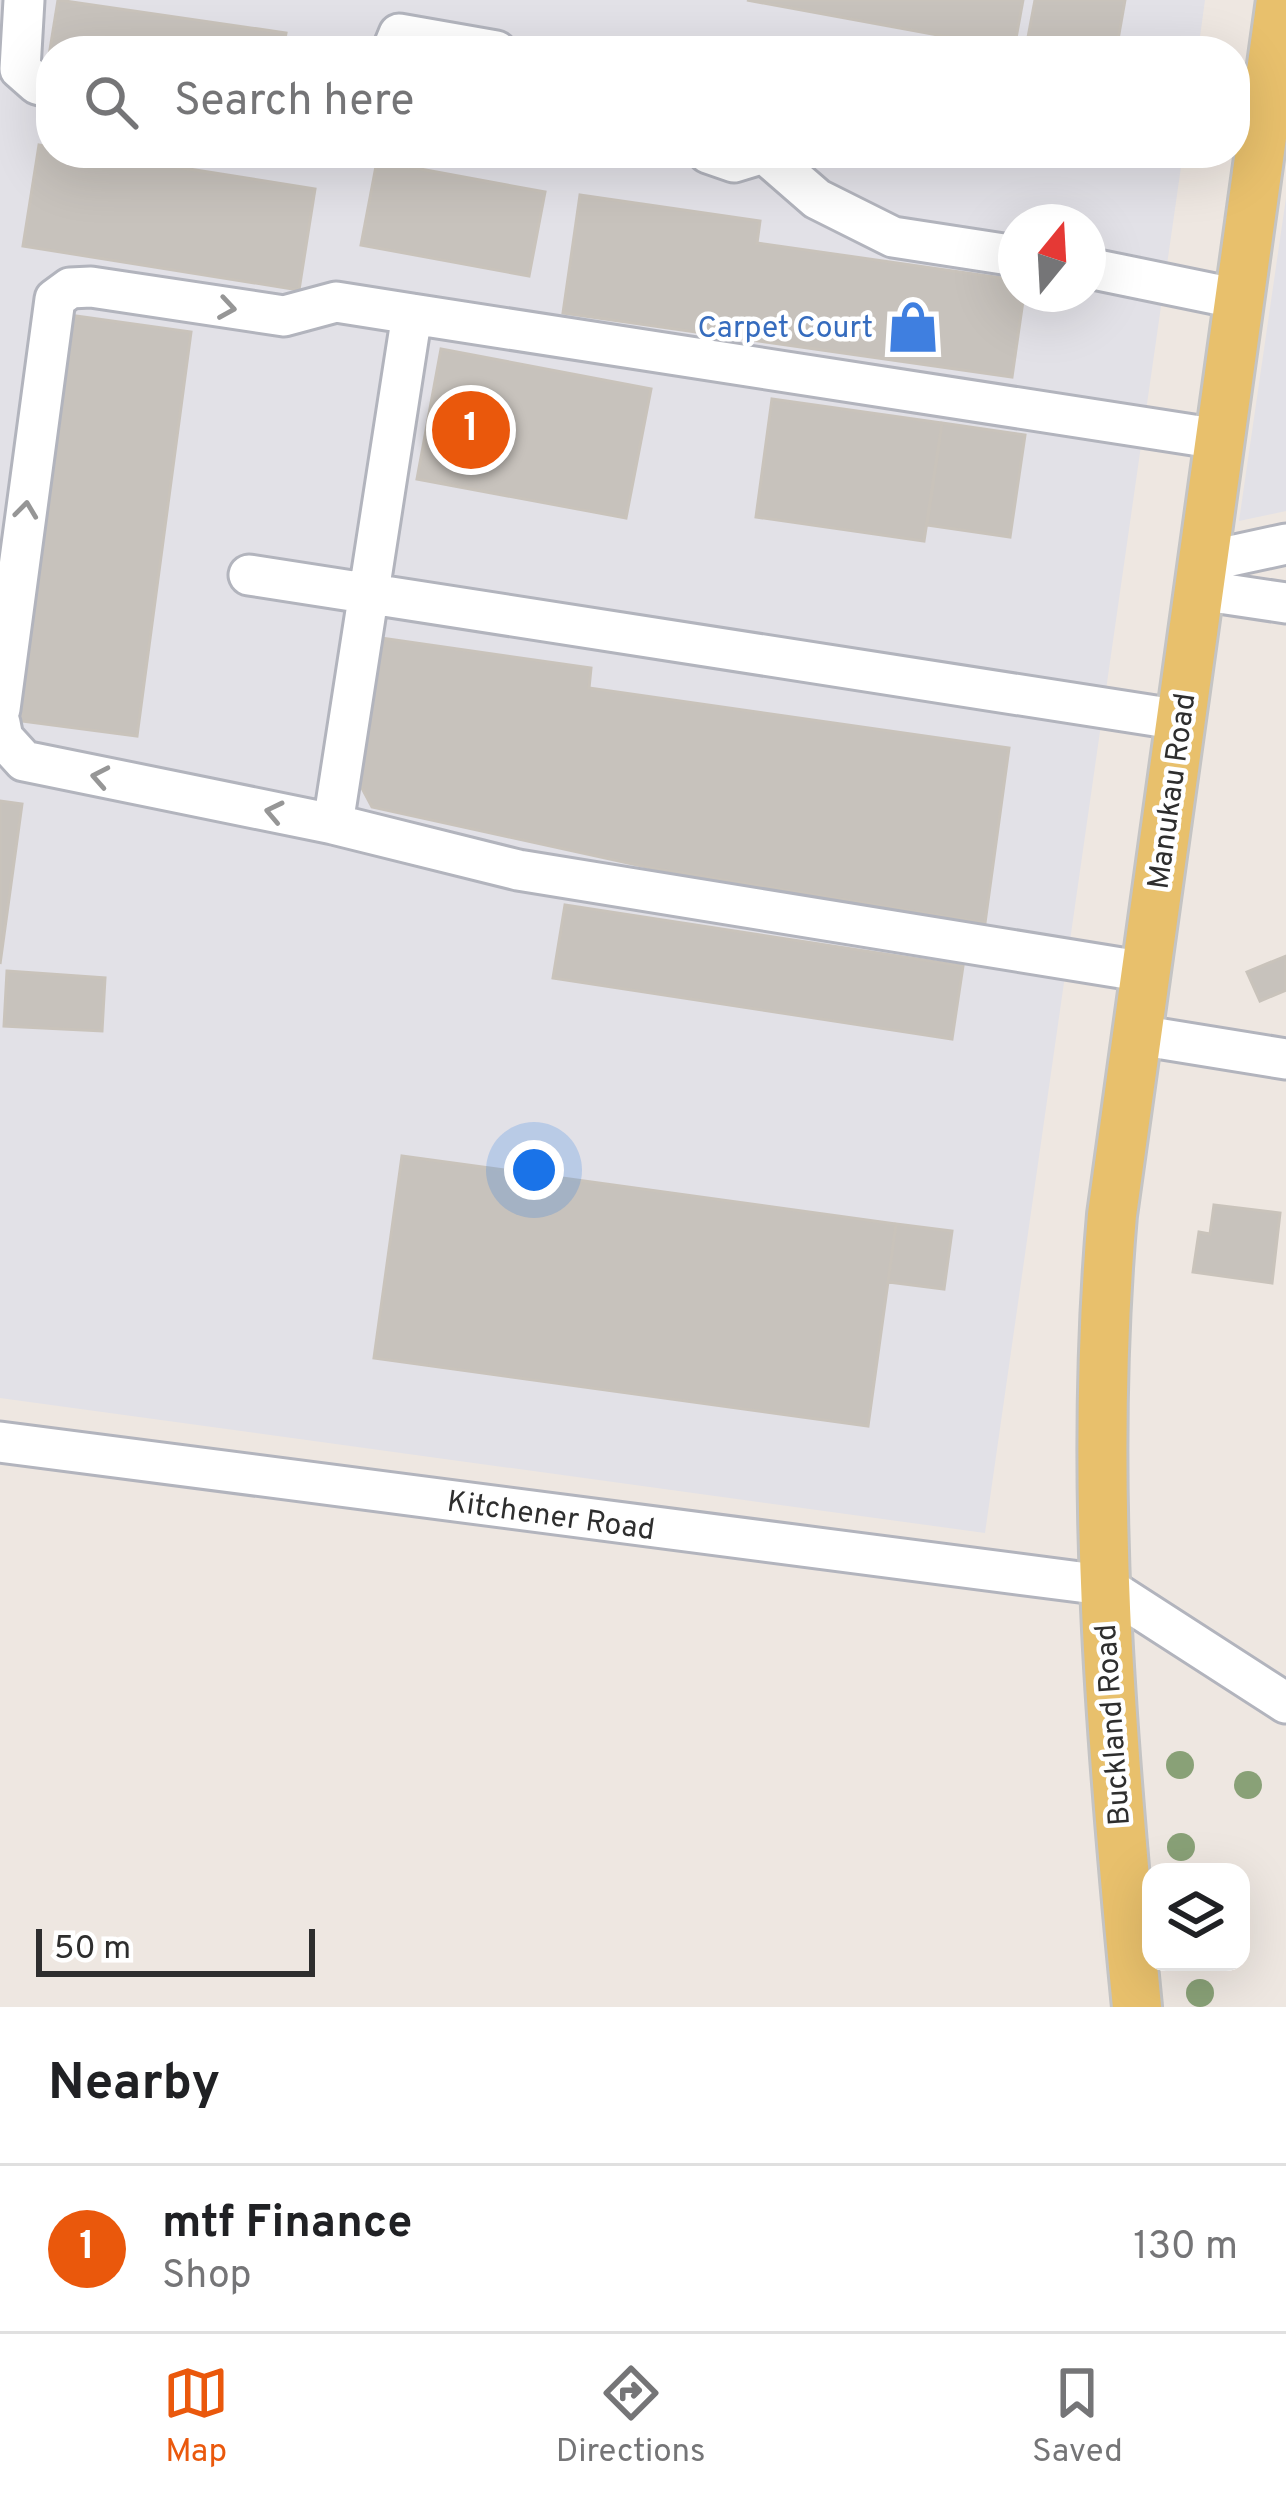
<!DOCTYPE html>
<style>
:root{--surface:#fff;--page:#f2f2f2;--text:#202124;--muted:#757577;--line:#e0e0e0;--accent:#ea580c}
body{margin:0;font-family:Overpass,sans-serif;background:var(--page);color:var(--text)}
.controls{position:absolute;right:36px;bottom:36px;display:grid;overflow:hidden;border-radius:24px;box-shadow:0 12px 48px #0002}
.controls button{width:108px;height:108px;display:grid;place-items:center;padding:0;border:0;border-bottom:3px solid var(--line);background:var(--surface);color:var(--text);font:60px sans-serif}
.compass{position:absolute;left:998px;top:204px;width:108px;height:108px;border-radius:50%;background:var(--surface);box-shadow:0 12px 48px #0002;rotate:18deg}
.scale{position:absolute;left:36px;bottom:30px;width:279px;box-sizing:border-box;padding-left:12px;border:6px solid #2e2e2e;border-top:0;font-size:33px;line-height:42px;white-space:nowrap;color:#2e2e2e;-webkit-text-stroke:9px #fff;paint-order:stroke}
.you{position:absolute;left:534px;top:1170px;width:42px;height:42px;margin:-30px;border:9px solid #fff;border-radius:50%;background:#1a73e8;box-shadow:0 0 0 18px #1a73e833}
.badge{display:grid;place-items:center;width:78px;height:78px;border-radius:50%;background:var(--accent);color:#fff;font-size:39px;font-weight:700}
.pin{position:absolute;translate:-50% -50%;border:6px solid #fff;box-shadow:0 3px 12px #0006}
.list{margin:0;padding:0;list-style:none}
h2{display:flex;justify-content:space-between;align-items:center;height:156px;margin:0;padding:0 48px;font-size:51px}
h2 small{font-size:39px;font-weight:400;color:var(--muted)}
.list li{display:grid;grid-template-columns:78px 1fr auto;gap:36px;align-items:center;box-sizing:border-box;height:168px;padding:0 48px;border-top:3px solid var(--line)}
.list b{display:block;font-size:45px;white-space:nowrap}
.list p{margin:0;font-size:39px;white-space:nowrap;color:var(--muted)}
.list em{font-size:39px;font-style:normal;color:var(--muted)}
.icon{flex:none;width:66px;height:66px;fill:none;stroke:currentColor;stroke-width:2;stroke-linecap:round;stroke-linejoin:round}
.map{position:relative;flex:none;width:1286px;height:2007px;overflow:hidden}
.search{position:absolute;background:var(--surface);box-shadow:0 12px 48px #0002;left:36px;right:36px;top:36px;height:132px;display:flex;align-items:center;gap:30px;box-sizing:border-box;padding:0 42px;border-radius:48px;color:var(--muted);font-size:45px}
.sheet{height:324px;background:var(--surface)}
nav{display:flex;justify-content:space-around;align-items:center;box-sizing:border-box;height:168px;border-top:3px solid var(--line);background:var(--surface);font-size:33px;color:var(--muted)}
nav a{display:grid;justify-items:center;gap:6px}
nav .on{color:var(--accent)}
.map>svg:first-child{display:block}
</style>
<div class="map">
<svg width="1286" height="2007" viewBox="0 0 1286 2007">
<rect width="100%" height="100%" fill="#eee7e1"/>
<path fill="#e2e1e7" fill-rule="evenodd" d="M0 0H1205L1198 51H51V153H1183L985 1533 0 1398ZM1016 222H1088V294H1016Z
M1286 198V511L1239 521Z"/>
<path fill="#c7c2bc" stroke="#c9c3bb" stroke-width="3" d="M58 0 286 33 283 51H51L48 62Z
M747 0H1023L1014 49Z
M1035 0H1125L1116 51 1026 48Z
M39 145 51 147V153H88L315 189 299 290 23 246Z
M377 161 545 192 529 276 361 245Z
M580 195 760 221 757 243 1016 280V294H1024L1012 377 563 313Z
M69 315 191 332 137 736 14 720Z
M441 349 651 389 626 518 417 479Z
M772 399 942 423 924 541 756 517Z
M942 423 1025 435 1010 537 927 525Z
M381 638 591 668 589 688 1009 748 985 923 651 868 372 807 355 775Z
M0 801 22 804 0 964Z
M565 905 963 966 952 1039 553 978Z
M1286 956V990L1260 1001 1247 972Z
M7 971 105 978 102 1031 4 1026Z
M402 1156 896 1224 868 1426 374 1358Z
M1214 1205 1280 1213 1272 1283 1193 1272 1199 1232 1210 1234Z
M896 1224 952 1231 944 1289 888 1282Z"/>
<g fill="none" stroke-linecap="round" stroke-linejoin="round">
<g stroke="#b2b4bd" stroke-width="45">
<path id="minor" d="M24 0 20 69 37 84 51 88
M392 51 399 34 496 51
M708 153 734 162 764 153
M764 153 817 199 893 237 1016 256
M1088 268 1239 299
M1203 562 1286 544
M249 575 1181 720
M1199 590 1286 603
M0 709 55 299 70 288 91 287 284 316 336 302 412 314
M0 723 3 738 24 761 333 824 518 870 1146 972
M333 824 412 314 1219 439
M1138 1035 1286 1059
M0 1442 1103 1585 1286 1703"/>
</g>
<g stroke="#c4c4c4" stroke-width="54">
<path id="major" d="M1137 2007C1111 1743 1089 1479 1112 1215L1281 0"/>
</g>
<use href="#minor" stroke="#fff" stroke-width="39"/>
<use href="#major" stroke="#e8c06c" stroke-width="48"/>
</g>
<g fill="#89a177">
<circle cx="1180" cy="1765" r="14"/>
<circle cx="1248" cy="1785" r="14"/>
<circle cx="1181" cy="1847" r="14"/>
<circle cx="1200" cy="1993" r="14"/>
</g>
<defs><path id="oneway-chevron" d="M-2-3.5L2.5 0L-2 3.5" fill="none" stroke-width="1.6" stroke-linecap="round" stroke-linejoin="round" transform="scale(3)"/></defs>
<g stroke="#969696">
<use href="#oneway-chevron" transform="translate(227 308) rotate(9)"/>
<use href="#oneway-chevron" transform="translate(26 510) rotate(-83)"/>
<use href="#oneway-chevron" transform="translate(100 777) rotate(-169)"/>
<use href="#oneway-chevron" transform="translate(274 812) rotate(-168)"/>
</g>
<defs>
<g id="shop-bare" transform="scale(4.14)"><path d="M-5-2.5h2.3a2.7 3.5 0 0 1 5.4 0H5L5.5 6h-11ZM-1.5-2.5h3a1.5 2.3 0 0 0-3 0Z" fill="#3f7fe0" stroke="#fff" stroke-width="2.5" paint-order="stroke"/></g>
</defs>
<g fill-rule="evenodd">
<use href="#shop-bare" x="913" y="327"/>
</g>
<g text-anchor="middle" stroke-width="9" stroke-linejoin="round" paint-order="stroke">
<g font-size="30" fill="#366cbe" stroke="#fff" text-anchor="end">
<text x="873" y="337">Carpet Court</text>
</g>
<g font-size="30" fill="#2e2e2e" stroke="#fff">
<text transform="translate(1171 791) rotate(-82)" y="10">Manukau Road</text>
<text transform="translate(551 1515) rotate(8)" y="10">Kitchener Road</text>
<text transform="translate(1112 1725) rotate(-94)" y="10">Buckland Road</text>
</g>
</g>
</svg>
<div class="controls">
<button><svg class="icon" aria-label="layers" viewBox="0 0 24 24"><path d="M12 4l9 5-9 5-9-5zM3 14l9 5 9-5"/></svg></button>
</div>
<svg class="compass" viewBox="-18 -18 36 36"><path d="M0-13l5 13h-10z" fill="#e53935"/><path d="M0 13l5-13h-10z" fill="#757577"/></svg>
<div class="scale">50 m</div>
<div class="you"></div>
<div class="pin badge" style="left:471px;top:430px">1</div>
<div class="search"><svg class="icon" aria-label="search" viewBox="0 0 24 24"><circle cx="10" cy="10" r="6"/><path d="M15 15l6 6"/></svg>Search here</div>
</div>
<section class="sheet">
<h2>Nearby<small></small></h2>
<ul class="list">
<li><span class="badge">1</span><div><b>mtf Finance</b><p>Shop</p></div><em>130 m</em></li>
</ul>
</section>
<nav>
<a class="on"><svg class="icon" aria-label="map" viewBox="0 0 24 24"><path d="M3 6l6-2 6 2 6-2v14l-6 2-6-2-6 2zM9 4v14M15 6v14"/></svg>Map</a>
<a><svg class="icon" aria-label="directions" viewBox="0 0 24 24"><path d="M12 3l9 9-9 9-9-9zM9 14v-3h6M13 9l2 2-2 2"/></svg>Directions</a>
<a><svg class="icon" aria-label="saved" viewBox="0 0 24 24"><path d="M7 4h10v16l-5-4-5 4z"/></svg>Saved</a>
</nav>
